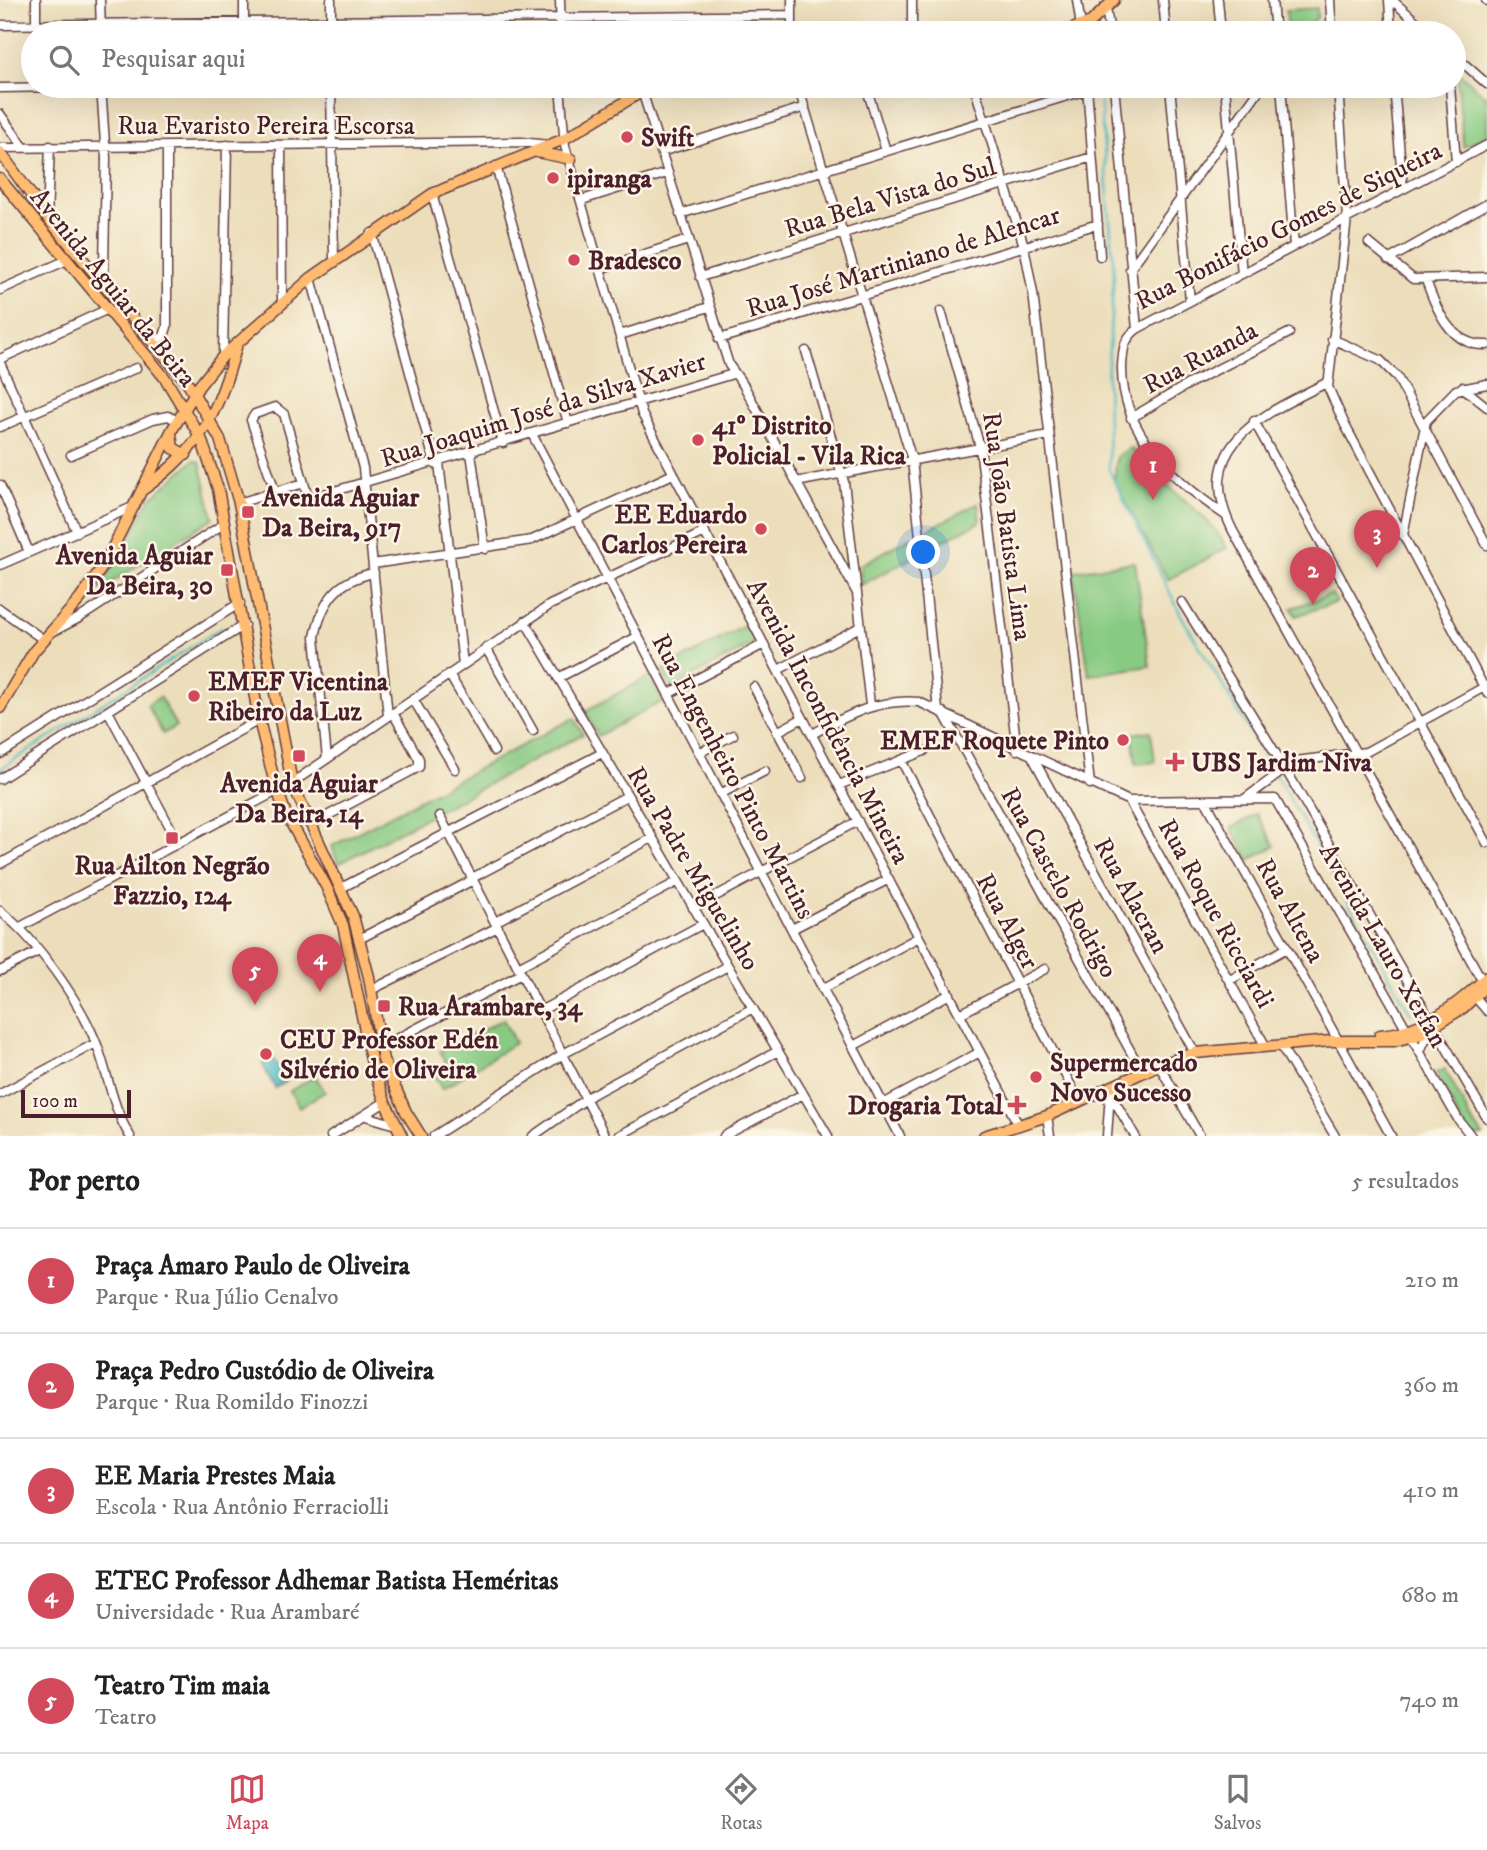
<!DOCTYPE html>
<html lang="pt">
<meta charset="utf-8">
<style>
:root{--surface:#fff;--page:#f2f2f2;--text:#222;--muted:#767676;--line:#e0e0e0;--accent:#d1495b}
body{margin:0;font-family:"IM FELL DW Pica",serif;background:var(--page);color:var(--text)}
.scale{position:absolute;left:21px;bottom:18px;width:110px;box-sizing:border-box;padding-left:7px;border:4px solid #4a1f2b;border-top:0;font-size:19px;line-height:24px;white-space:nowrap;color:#4a1f2b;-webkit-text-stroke:5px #fcf5e5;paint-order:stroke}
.you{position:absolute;left:924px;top:553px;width:24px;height:24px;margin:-18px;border:5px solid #fff;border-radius:50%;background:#1a73e8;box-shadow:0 0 0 10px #1a73e833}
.badge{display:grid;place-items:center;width:46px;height:46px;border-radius:50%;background:var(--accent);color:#fff;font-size:23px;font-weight:700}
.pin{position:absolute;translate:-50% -58px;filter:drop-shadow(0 2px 4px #0008)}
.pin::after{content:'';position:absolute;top:37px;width:24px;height:21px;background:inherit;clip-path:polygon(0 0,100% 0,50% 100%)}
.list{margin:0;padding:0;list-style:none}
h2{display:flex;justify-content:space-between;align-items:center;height:91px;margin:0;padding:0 28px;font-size:30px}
h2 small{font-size:23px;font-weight:400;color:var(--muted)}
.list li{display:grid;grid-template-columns:46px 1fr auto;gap:21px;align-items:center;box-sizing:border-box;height:105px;padding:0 28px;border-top:2px solid var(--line)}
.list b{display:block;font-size:26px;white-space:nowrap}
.list p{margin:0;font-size:23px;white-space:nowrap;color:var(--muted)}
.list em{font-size:23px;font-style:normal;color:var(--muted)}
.icon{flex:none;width:38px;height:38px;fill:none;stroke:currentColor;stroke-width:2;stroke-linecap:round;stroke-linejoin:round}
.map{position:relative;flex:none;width:1487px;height:1136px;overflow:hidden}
.search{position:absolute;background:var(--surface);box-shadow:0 7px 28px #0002;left:21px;right:21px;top:21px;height:77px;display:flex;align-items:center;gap:18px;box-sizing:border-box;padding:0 24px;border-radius:38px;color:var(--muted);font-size:26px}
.sheet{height:616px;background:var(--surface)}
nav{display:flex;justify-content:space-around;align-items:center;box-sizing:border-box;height:98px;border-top:2px solid var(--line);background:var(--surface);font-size:19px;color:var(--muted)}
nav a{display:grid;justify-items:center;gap:4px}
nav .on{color:var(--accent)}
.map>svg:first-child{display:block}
</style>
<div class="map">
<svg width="1487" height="1136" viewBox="0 0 1487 1136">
<rect width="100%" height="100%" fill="#fcf5e5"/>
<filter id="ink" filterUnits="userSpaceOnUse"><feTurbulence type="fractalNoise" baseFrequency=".0143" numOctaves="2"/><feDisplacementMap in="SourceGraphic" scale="14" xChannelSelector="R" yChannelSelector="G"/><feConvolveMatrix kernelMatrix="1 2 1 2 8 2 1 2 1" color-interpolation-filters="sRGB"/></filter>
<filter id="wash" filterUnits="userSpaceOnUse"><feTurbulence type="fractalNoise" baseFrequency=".00686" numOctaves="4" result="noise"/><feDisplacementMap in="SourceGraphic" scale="28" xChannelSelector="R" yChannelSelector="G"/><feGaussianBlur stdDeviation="1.57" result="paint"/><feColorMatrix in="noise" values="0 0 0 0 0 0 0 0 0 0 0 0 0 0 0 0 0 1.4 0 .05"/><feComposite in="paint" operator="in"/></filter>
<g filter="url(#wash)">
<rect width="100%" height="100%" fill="#ecdebb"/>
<path fill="#87ca82" stroke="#687456" stroke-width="2" d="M1317 8V18L1300 33H1288L1286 10Z
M1457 71 1487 98V135L1463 147Z
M1131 448C1158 486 1205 507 1227 548L1168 580 1114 481 1117 456Z
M194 460 200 462 213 518 95 593 119 558 150 499Z
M978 503 980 522 929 548 927 530Z
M911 537 914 557 861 585 860 565Z
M1135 562 1150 666 1089 675 1073 571Z
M1332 594 1337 602 1296 616 1292 608Z
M746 625 755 643 671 688 662 671Z
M650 676 663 701 598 736 585 711Z
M160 697 176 726 163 734 147 705Z
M574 718 583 734 338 864 332 846Z
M1151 731 1155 762 1136 764 1132 734Z
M1257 814 1275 846 1249 860 1231 828Z
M503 1019 515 1043 442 1089 433 1075 448 1067 440 1051Z
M1445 1069 1471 1119 1483 1136H1468L1436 1073Z
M315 1076 325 1092 299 1107 290 1091Z"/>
<path fill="#4ab9c3" stroke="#4a6c77" stroke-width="2" d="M273 1058 286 1082 275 1088 262 1064Z"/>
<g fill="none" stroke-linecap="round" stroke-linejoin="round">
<path stroke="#4ab9c3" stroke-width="2.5" d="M1091 0 1092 2
M1099 86 1114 272 1107 380 1109 470 1182 617 1283 787 1411 1014
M0 769 221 628"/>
</g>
</g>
<g filter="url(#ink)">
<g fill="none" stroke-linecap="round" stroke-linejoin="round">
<g stroke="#623c41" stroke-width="11">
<path id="minor" d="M100 0 101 33
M244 0V21
M331 0V33
M560 0 561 33
M792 0V33
M1077 0 1082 33
M1163 0 1166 33
M1218 0 1221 33
M1272 0 1275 33
M1330 0 1332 33
M1389 0 1391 33
M1392 0 1429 33
M1486 0 1487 1
M1106 8 1110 33
M36 24V0
M0 25 792 15
M912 33V0
M1319 33 1331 23
M1454 55 1487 84
M331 86 334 261
M560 86 565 146 642 414 1019 1126
M798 86 912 460 938 710
M866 86 886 151
M974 86 1024 246 1033 293 1090 784
M1087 86 1100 256
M1114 86 1137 329
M1170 86 1190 301
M1225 86 1242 274
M1281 86 1294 246
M1338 86 1347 218 1328 387 1345 425 1487 693
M1394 86 1403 189
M1450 86 1456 162
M0 88 128 86
M642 91 729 365 744 386 857 593
M0 114 23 146
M281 145 282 304
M0 148 521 142 548 145
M661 152 805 107
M496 166 568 423
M432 194 503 443
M582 200 667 173
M680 214 1087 90
M47 217 50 146
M372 233 435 464
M1369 243 1413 279 1487 277
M1388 260 1487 204
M602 268 688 240
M1130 269 1262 86
M700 277 1092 157
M311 278 363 468 388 716
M100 280 104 268 106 158 101 86
M1426 280C1436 309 1451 347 1487 345
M0 290 67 260
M941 311 980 447 1017 750
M620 335 709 307
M719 339 1098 224
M1332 339 1380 360 1397 377 1487 545
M153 342 164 336 167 327V147
M806 351 844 482 870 705
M223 356 227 145
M0 359 108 309
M0 363 77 532
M1328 382C1265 414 1189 444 1233 531L1484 984
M1462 387 1487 407
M1131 418 1192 382 1289 333
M1254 421 1487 843
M0 427 136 368
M532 434 900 1136
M471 453 485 549
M71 455 153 419 168 416 178 421
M439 463 463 664
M796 482 1049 435
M0 485 29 552
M275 491 251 420 255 414 275 407 284 414 304 483
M239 503 304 483 307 494 314 497 733 374
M1225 515C1173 480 1121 433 1122 367 1123 351 1123 339 1137 329L1487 145
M1403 535 1426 421 1456 390 1487 384
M373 564 532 540 673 474
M0 565 135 506
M1182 602 1286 770 1487 1118
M0 609 44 640
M525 621 828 1136
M54 631 81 617 225 523
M486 648 533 731
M778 670 860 627
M449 674 494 751
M558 678 637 637
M754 687 802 778
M668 694 764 644
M413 699 455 769
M108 711 178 842
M943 712 1142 1072
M777 732 803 718
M812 734C848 716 877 698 919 702L1129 801 1275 799 1458 1119 1471 1136
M699 753 733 735
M0 754 240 603
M1033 758 1195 1053
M327 759 315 637C322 601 337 580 374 573
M901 760 1079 1101
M0 779 244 625
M839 785 924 751
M720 794 765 771
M1246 798 1296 761 1366 752 1486 686
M1205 800 1391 1136
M1129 801 1266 1047
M440 816 605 1136
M310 825 419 767V759L393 713
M0 864 259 720
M472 878 627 796
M341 888 602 753
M693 908 858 821
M0 911C37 940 80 1001 97 1045 108 1075 113 1109 130 1136
M495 922 652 838
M20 927 292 783 550 605 705 532
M792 929 889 879
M361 938 473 880
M518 967 677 882
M0 971 39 951
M1230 980 1287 948
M822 989 919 937
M371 990 498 927
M1471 992 1487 1011
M540 1011 703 924
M960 1014 1045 969
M853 1046 950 994
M1281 1046 1335 1136
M381 1047 521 974
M1420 1051 1426 1038 1436 1037 1442 1041
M1159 1065 1200 1136
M1107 1088 1135 1136
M0 1094 96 1043
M883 1104 980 1052
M366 1116 396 1125
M1047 1116 1050 1136
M331 1136 385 1102
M434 1136 563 1054 728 966
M533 1136 593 1094 753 1008
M618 1136 778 1051
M724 1136 803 1094
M1107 1136 1110 1093"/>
</g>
<g stroke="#623c41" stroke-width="13">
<path id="major" d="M1061 33 1091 22 1114 0
M0 152 50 221 187 382 220 439 239 503 292 783 353 916 369 977 383 1060 406 1112 421 1136
M537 152 571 159
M0 179 165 378 201 438 218 489 259 720 275 784 286 814 326 886 343 925 372 1064 385 1102 402 1136
M171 434 173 448 186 455
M144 489C202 447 219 412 237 344
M0 708 34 651 80 599 105 563 172 430 199 386 223 356 311 278 432 194 564 139 651 86
M1380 1035C1423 1032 1456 1006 1487 977
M984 1136 1047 1116 1159 1065 1195 1053 1331 1041H1394L1419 1035 1463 1008 1487 985"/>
</g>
<use href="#minor" stroke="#fff" stroke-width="8"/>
<use href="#major" stroke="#febb71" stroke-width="10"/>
</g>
</g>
<g fill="#d1495b" stroke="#fcf5e5" stroke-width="2.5">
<circle cx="627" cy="137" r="7"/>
<circle cx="553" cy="178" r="7"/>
<circle cx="574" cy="260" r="7"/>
<circle cx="698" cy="440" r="7"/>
<rect x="241" y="505" width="14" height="14" rx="3.5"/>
<circle cx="761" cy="529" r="7"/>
<rect x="220" y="563" width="14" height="14" rx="3.5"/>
<circle cx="194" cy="696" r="7"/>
<circle cx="1123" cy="740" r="7"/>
<rect x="292" y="749" width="14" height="14" rx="3.5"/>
<path d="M1171.5 751.5h7v7h7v7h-7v7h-7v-7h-7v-7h7z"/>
<rect x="165" y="831" width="14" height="14" rx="3.5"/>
<rect x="377" y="999" width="14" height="14" rx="3.5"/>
<circle cx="266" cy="1054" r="7"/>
<circle cx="1036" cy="1077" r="7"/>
<path d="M1013.5 1094.5h7v7h7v7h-7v7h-7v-7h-7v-7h7z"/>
</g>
<g text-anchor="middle" stroke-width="5" stroke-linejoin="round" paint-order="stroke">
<g font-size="26" fill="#4a1f2b" stroke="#fcf5e5">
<text x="266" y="134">Rua Evaristo Pereira Escorsa</text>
<text transform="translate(890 197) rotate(-17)" y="9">Rua Bela Vista do Sul</text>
<text transform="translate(1288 225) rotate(-27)" y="9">Rua Bonifácio Gomes de Siqueira</text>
<text transform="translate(903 261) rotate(-17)" y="9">Rua José Martiniano de Alencar</text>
<text transform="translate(114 287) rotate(51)" y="9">Avenida Aguiar da Beira</text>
<text transform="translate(1200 357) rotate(-28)" y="9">Rua Ruanda</text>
<text transform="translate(543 409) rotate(-17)" y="9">Rua Joaquim José da Silva Xavier</text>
<text transform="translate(1008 526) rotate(82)" y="9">Rua João Batista Lima</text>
<text transform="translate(829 721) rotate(62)" y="9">Avenida Inconfidência Mineira</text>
<text transform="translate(734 776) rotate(62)" y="9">Rua Engenheiro Pinto Martins</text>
<text transform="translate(694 868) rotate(59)" y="9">Rua Padre Miguelinho</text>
<text transform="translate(1060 882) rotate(61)" y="9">Rua Castelo Rodrigo</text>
<text transform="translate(1132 895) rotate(61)" y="9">Rua Alacran</text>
<text transform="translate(1291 910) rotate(61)" y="9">Rua Altena</text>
<text transform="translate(1217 913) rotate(61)" y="9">Rua Roque Ricciardi</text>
<text transform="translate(1008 921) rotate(62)" y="9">Rua Alger</text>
<text transform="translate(1384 945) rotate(60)" y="9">Avenida Lauro Xerfan</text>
</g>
<g font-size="26" font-weight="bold" fill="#4a1f2b" stroke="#fcf5e5" text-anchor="start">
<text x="641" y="146">Swift</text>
<text x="567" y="187">ipiranga</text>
<text x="588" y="269">Bradesco</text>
<text x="712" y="434">41º Distrito<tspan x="712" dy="30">Policial - Vila Rica</tspan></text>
<text x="262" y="506">Avenida Aguiar<tspan x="262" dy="30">Da Beira, 917</tspan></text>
<text x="747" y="523" text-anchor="end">EE Eduardo<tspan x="747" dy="30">Carlos Pereira</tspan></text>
<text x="213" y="564" text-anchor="end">Avenida Aguiar<tspan x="213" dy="30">Da Beira, 30</tspan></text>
<text x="208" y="690">EMEF Vicentina<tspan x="208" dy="30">Ribeiro da Luz</tspan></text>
<text x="1109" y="749" text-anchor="end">EMEF Roquete Pinto</text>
<text x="1191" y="771">UBS Jardim Niva</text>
<text x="299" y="792" text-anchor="middle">Avenida Aguiar<tspan x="299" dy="30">Da Beira, 14</tspan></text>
<text x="172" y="874" text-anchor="middle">Rua Ailton Negrão<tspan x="172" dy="30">Fazzio, 124</tspan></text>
<text x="398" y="1015">Rua Arambare, 34</text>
<text x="280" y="1048">CEU Professor Edén<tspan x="280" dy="30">Silvério de Oliveira</tspan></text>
<text x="1050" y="1071">Supermercado<tspan x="1050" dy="30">Novo Sucesso</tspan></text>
<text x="1003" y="1114" text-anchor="end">Drogaria Total</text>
</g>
</g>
</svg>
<div class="scale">100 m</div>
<div class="you"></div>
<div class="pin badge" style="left:1153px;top:500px">1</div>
<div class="pin badge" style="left:1313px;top:605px">2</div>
<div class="pin badge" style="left:1377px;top:568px">3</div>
<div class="pin badge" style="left:320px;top:992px">4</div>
<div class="pin badge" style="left:255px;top:1005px">5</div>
<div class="search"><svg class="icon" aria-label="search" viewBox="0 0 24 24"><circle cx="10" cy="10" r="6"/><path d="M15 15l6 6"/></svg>Pesquisar aqui</div>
</div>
<section class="sheet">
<h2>Por perto<small>5 resultados</small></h2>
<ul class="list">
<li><span class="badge">1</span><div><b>Praça Amaro Paulo de Oliveira</b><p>Parque · Rua Júlio Cenalvo</p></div><em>210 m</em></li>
<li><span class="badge">2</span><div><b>Praça Pedro Custódio de Oliveira</b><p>Parque · Rua Romildo Finozzi</p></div><em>360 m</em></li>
<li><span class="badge">3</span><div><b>EE Maria Prestes Maia</b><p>Escola · Rua Antônio Ferraciolli</p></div><em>410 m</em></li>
<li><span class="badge">4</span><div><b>ETEC Professor Adhemar Batista Heméritas</b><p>Universidade · Rua Arambaré</p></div><em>680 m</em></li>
<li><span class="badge">5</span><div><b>Teatro Tim maia</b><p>Teatro</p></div><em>740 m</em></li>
</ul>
</section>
<nav>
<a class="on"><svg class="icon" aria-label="map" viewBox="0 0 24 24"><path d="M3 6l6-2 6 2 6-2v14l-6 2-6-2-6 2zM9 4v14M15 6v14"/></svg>Mapa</a>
<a><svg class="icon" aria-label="directions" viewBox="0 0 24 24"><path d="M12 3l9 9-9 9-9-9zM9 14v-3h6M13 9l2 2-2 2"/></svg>Rotas</a>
<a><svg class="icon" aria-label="saved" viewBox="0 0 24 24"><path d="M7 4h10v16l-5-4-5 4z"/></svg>Salvos</a>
</nav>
